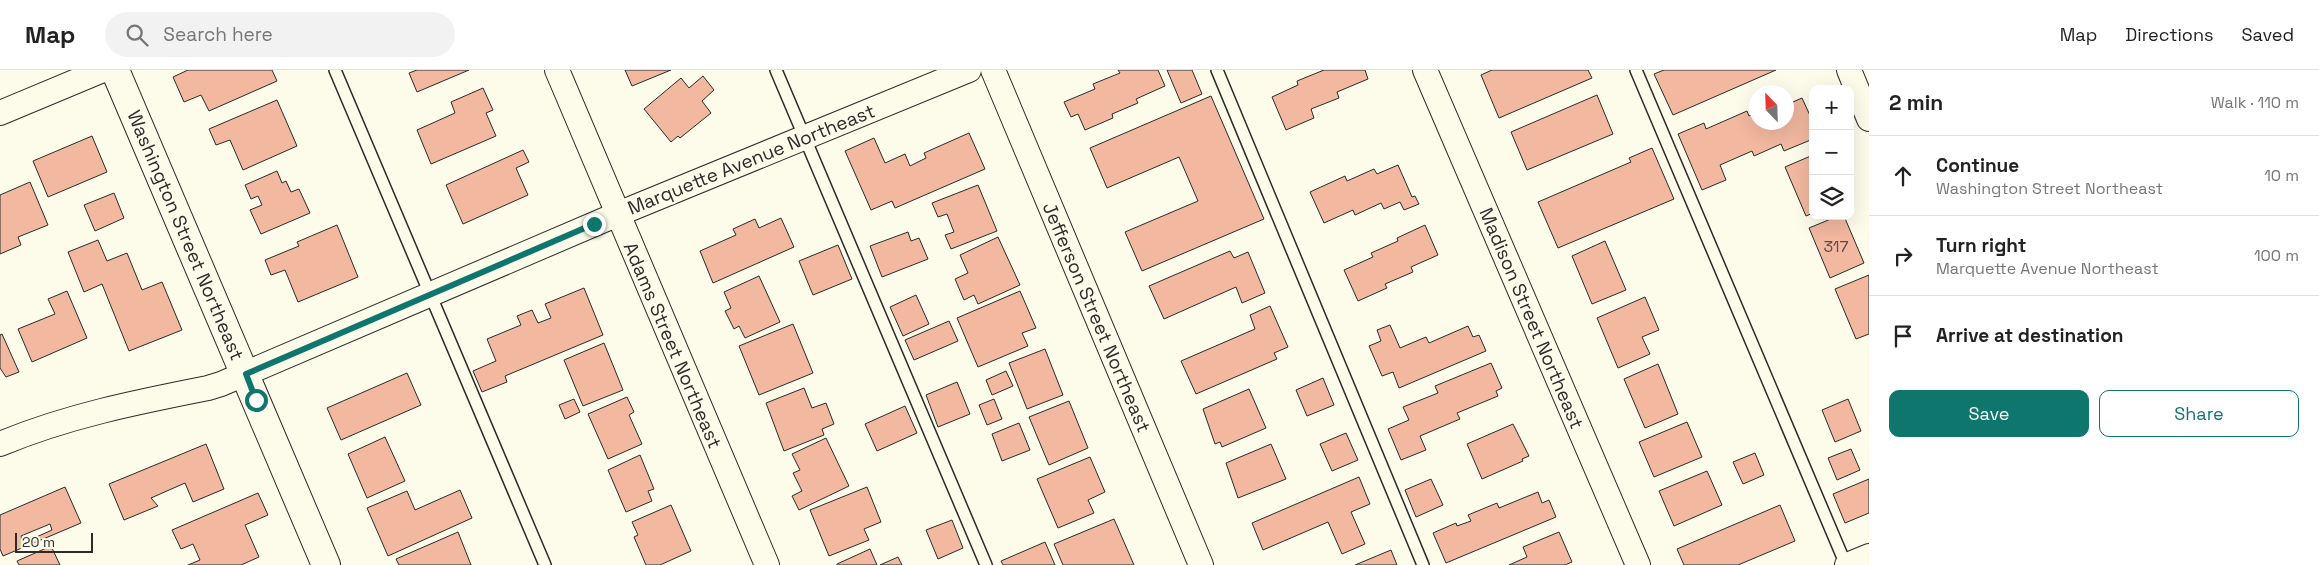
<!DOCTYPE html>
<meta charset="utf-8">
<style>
:root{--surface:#fff;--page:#f2f2f2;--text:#222;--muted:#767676;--line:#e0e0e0;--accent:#0f766e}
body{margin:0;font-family:"Space Grotesk",sans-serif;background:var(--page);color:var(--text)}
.controls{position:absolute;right:15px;top:15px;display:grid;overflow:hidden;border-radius:10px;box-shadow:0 5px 20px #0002}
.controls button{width:45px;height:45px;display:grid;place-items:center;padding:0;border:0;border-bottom:1px solid var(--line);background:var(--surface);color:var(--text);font:25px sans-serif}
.compass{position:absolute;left:1749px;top:15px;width:45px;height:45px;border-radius:50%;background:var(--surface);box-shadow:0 5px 20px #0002;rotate:337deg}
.scale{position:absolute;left:15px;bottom:12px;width:78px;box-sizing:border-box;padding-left:5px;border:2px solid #2b2b2b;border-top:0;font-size:14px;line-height:18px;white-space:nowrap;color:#2b2b2b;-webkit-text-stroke:4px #fdfbea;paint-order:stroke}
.stop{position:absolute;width:15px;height:15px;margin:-11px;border:4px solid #0f766e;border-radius:50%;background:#fff}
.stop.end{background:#0f766e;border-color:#fff;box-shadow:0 1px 5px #0008}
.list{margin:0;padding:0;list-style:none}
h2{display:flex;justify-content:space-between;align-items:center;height:65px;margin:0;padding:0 20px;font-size:21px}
h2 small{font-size:16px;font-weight:400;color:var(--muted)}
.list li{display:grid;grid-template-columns:32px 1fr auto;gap:15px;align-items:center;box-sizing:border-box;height:80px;padding:0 20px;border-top:1px solid var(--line)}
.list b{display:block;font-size:19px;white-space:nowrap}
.list p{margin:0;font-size:16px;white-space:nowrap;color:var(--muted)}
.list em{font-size:16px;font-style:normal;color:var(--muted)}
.actions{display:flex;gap:10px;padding:15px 20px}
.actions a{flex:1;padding:11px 0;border:1px solid var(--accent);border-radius:10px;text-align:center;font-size:18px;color:var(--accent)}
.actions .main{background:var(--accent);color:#fff}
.icon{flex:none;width:28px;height:28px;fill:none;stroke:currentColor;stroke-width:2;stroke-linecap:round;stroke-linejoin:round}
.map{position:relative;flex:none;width:1869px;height:495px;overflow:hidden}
header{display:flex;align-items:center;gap:30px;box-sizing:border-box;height:70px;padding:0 25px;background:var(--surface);border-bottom:1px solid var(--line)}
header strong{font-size:24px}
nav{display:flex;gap:28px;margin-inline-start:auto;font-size:18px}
.search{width:350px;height:45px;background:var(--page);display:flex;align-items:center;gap:12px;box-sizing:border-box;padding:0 18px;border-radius:28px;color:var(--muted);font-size:19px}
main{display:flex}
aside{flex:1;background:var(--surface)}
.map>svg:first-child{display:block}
</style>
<header>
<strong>Map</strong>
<div class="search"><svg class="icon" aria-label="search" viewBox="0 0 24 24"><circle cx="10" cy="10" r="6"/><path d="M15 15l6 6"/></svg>Search here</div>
<nav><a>Map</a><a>Directions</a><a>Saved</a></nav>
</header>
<main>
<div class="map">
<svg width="1869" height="495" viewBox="0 0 1869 495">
<rect width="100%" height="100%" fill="#fdfbea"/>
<path fill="#f2b8a0" stroke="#2b2b2b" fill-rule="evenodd" d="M188 0H272L277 11 209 41 201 25 184 32 173 7Z
M417 0H469L417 22 409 3Z
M625 0H671L632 16Z
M1118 0H1158L1165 16 1136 29 1138 33 1112 44 1113 48 1085 60 1078 44 1071 47 1064 32 1095 19 1093 14 1120 3Z
M1167 0H1192L1202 24 1181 33Z
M1324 0H1365L1368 9 1337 22 1339 28 1311 39 1314 48 1286 60 1272 27 1298 15 1297 11Z
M1492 0H1588L1592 8 1499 48 1481 5Z
M1664 0H1776L1673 45 1654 4Z
M703 6 714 20 702 31 711 43 680 68 678 66 671 72 644 39 681 8 689 18Z
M483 18 493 40 486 43 496 66 431 94 417 60 455 43 451 32Z
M1597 25 1613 64 1527 100 1511 62Z
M1211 26 1264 149 1142 201 1125 162 1198 131 1179 87 1107 118 1090 78Z
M1802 28 1813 52V69L1784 81 1781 74 1754 86 1752 81 1720 95 1726 110 1702 120 1678 64 1704 53 1706 59 1747 41 1749 46 1756 43V52H1786V35Z
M277 30 297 76 243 100 230 70 216 75 209 59Z
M969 63 985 99 895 138 892 131 871 140 845 81 874 68 885 93 905 84 910 96 926 88 924 83Z
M92 66 107 102 48 127 33 91Z
M1652 78 1674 129 1558 178 1538 132 1631 92 1629 88Z
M523 80 529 92 516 98 528 125 463 154 446 115Z
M1813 85V143L1806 146 1785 97Z
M1398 95 1412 127 1415 126 1419 134 1404 140 1400 132 1384 139 1381 133 1355 145 1353 140 1324 153 1310 122 1345 106 1347 111 1374 99 1377 104Z
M277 101 282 113 286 111 291 122 299 119 310 143 261 164 250 140 262 135 258 126 251 129 245 115Z
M30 112 48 155 18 167 21 175 0 184V125Z
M978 115 997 161 951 179 945 165 954 162 947 144 938 147 932 133Z
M114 123 124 148 95 161 84 135Z
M1838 146H1844L1864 193 1830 208 1809 158Z
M781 148 794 177 713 213 700 181 736 165 733 159 755 149 759 158Z
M337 155 358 207 298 232 285 200 271 205 265 190 299 176 297 172Z
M1425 155 1438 185 1411 197 1413 202 1385 214 1387 218 1358 231 1344 200 1373 187 1371 183 1398 171 1397 168Z
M908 162 911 171 919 168 928 189 882 207 870 176Z
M998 167 1020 215 978 234 974 225 964 230 955 209 968 203 960 185Z
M98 170 107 191 127 183 142 220 162 212 182 260 129 281 102 214 84 222 68 182Z
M1605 171 1626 220 1592 234 1572 186Z
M838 175 852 209 813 225 799 191Z
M1230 181 1234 188 1248 182 1265 223 1242 233 1236 217 1164 249 1149 216Z
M1869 205V264L1856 269 1835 219Z
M759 206 780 252 745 268 739 256 734 259 725 241 731 238 724 222Z
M584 218 603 265 505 306 507 312 482 322 473 301 496 291 487 269 521 255 517 246 532 240 538 253 551 248 545 234Z
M67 221 87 268 32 292 18 259 55 244 48 229Z
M1020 221 1036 258 1022 263 1028 276 978 297 957 248Z
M916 225 929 254 903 266 890 237Z
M1645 227 1659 260 1642 267 1650 284 1618 298 1597 248Z
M1270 236 1288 277 1274 283 1277 289 1196 324 1181 291 1255 259 1250 245Z
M949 251 958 271 914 290 905 270Z
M793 254 813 303 759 325 739 276Z
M1390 255 1400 278 1426 267 1429 273 1468 256 1473 267 1479 265 1486 281 1399 318 1393 302 1382 306 1369 276 1381 271 1377 260Z
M2 264 19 302 6 307 0 298V265Z
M604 273 623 320 583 336 564 290Z
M1045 279 1063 325 1027 339 1009 293Z
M1491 293 1502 318 1496 321 1498 326 1457 343 1460 349 1420 366 1426 380 1401 390 1388 359 1409 350 1403 337 1438 323 1435 316Z
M1658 294 1678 344 1645 358 1624 309Z
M1006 301 1013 316 992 325 986 310Z
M407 303 421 335 341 370 327 338Z
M1323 308 1334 335 1307 346 1296 320Z
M957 312 970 344 938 357 926 325Z
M804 318 812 338 826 333 834 354 822 359 824 365 784 381 766 333Z
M1249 319 1266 358 1222 377 1220 372 1215 374 1203 339Z
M627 327 634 342 629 345 642 374 608 389 588 344Z
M574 329 580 342 565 349 559 335Z
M994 329 1002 349 987 355 979 335Z
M1848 329 1861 361 1835 372 1822 340Z
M1069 331 1088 378 1049 395 1029 347Z
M905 336 917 363 877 381 865 354Z
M1687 352 1702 387 1654 407 1639 372Z
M1019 353 1030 380 1002 391 992 364Z
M1513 354 1529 386 1522 389 1523 391 1482 409 1467 374Z
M1346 363 1358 390 1332 401 1320 374Z
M385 367 405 411 367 428 348 384Z
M826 368 849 416 799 440 792 426 802 421 793 403 800 400 792 384Z
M206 374 224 419 193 432 185 413 151 428 158 436 124 450 109 414Z
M1271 374 1286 409 1238 428 1226 393Z
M1851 379 1860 400 1837 410 1828 388Z
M1755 383 1764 405 1743 414 1733 392Z
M640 385 654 419 648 421 652 431 626 442 608 400Z
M1090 387 1105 422 1088 430 1094 443 1058 458 1037 409Z
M1707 401 1722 435 1674 456 1659 421Z
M1359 407 1370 434 1351 442 1365 474 1342 484 1328 452 1263 480 1252 453Z
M1431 409 1443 435 1416 447 1405 420Z
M1869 409V443L1845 453 1833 424Z
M65 417 81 453 3 486 0 479V445ZM50 454 52 460 23 473 21 466Z
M867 417 881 452 864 459 869 470 829 486 810 440Z
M460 420 472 448 388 486 367 438 407 421 415 440Z
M1538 422 1542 433 1549 430 1556 447 1446 493 1433 463 1456 453 1457 456 1471 451 1468 445 1497 433 1499 438Z
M258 423 268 445 245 455 259 487 241 495H188L200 490 193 474 181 479 172 460Z
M671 435 691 481 660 495H646L634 467 638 465 632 452Z
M1780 435 1795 471 1738 495H1684L1677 479Z
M1114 449 1134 495H1063L1054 474Z
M952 450 963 478 938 489 926 460Z
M458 462 471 495H399L396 489Z
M1559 462 1572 492 1565 495H1509L1527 487 1523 477Z
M1045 472 1055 495H1003L1001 491Z
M51 476 60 495H19L17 491Z
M870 479 877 495H837V494Z
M1391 480 1397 495H1355Z
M898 487 902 495H880Z"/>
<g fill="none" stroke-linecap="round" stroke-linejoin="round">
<g stroke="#2b2b2b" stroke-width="14">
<path id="lane" d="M335 0 545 495
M776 0 986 495
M1217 0 1423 495
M1636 0 1846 495"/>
</g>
<g stroke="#2b2b2b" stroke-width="26">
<path id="street" d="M557 0 767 495
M993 0 1201 495
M1425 0 1638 495
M1849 0 1869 49
M0 43 103 0
M0 374C67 346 137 332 208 318L221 314 618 144 969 0
M1847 495 1869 486"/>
</g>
<g stroke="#2b2b2b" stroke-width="30">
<path id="secondary" d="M115 0 326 495"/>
</g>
<use href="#lane" stroke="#fdfbea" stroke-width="11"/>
<use href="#street" stroke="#fdfbea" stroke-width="24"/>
<use href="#secondary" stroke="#fdfbea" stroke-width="28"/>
</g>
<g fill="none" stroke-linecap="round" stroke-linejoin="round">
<path stroke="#0f766e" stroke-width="6" d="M256 330 246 304 594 154"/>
</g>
<g text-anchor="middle" stroke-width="4" stroke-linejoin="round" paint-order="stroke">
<g font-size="16" fill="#5d4e48">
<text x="1836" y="182">317</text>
</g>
<g font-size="19" fill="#2b2b2b" stroke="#fdfbea">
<text transform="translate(751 89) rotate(-22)" y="7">Marquette Avenue Northeast</text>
<text transform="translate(186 165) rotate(67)" y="7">Washington Street Northeast</text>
<text transform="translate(1097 247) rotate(67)" y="7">Jefferson Street Northeast</text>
<text transform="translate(1532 248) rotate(67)" y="7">Madison Street Northeast</text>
<text transform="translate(673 275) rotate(67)" y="7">Adams Street Northeast</text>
</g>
</g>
</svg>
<div class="controls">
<button>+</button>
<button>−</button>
<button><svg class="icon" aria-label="layers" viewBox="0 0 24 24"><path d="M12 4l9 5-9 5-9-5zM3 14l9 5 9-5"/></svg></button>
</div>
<svg class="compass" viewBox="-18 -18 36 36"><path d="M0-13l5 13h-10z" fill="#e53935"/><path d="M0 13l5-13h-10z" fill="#767676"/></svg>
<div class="scale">20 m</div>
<div class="stop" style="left:256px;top:330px"></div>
<div class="stop end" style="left:594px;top:154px"></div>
</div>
<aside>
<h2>2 min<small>Walk · 110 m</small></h2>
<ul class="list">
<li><svg class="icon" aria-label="ahead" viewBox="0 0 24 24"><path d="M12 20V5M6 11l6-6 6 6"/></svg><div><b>Continue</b><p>Washington Street Northeast</p></div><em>10 m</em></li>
<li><svg class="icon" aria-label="right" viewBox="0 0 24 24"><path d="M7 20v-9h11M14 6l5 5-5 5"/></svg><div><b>Turn right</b><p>Marquette Avenue Northeast</p></div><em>100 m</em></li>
<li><svg class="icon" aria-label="arrive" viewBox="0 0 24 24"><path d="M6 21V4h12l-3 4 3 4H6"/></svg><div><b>Arrive at destination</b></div></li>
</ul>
<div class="actions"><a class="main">Save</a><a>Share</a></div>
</aside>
</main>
